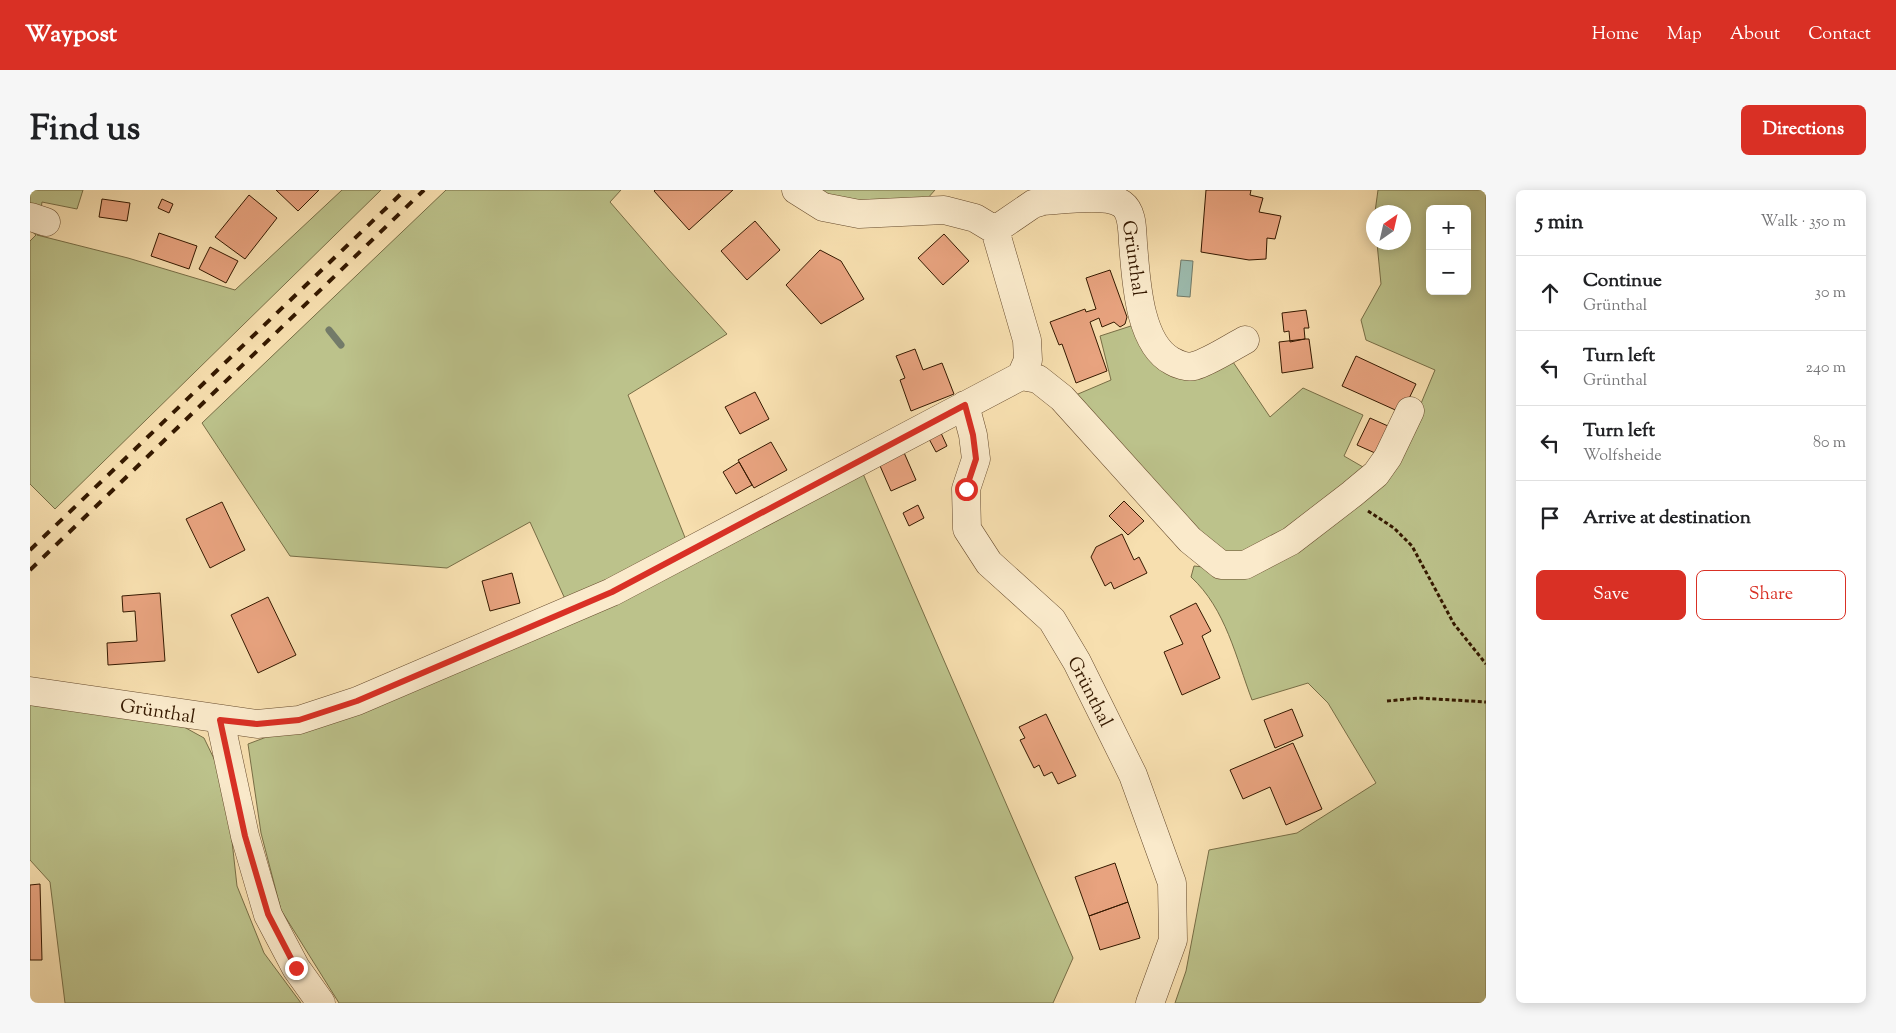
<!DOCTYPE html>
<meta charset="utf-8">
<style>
:root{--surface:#fff;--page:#f6f6f6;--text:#202124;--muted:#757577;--line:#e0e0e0;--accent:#d93025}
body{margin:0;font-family:"Sorts Mill Goudy",serif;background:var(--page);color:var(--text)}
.controls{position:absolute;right:15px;top:15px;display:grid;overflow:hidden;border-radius:8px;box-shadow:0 2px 12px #0003}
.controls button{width:45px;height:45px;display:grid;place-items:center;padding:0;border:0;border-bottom:1px solid var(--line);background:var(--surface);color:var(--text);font:25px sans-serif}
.compass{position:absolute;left:1336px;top:15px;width:45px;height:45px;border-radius:50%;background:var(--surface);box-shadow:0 2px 12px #0003;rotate:34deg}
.stop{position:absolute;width:15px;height:15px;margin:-11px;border:4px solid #d93025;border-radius:50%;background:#fff}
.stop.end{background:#d93025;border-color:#fff;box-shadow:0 1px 5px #0008}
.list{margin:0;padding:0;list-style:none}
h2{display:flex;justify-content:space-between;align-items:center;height:65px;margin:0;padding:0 20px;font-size:21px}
h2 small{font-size:16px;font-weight:400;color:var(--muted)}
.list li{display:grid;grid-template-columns:32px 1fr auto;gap:15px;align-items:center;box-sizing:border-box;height:75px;padding:0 20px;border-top:1px solid var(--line)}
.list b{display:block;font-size:19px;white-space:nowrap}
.list p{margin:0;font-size:16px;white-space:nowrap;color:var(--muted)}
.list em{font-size:16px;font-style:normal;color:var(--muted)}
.actions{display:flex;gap:10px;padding:15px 20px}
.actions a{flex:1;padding:11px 0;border:1px solid var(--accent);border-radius:8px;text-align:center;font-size:18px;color:var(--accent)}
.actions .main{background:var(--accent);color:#fff}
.icon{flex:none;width:28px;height:28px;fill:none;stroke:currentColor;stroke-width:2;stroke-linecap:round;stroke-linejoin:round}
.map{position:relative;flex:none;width:1456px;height:813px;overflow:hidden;border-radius:8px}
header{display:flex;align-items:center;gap:30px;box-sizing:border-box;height:70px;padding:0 25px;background:var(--accent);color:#fff}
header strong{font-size:24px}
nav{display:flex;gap:28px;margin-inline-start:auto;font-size:18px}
.intro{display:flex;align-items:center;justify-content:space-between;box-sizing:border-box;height:120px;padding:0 30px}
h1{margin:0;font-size:35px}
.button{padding:12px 22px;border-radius:8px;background:var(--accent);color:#fff;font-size:18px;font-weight:700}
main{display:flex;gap:30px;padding:0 30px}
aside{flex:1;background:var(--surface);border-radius:8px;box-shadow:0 2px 12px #0003}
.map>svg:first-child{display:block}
</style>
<header>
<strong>Waypost</strong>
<nav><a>Home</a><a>Map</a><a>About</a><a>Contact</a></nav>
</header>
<div class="intro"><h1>Find us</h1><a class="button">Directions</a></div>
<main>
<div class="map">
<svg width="1456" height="813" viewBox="0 0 1456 813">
<rect width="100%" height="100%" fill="#f7dfaf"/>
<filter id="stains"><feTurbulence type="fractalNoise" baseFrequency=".004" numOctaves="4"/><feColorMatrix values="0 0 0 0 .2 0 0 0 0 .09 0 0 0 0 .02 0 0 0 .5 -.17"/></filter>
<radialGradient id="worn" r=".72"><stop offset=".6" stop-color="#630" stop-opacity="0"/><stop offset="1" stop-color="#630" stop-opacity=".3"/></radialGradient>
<path fill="#bcc28b" stroke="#786e46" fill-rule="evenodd" d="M0 0H53L47 19 12 12 7 45 98 68 205 100 312 0H351L25 319 0 294V51L6 45 0 40Z
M416 0H591L580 12 638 79 697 144 598 205 664 370 831 279 1043 768 1023 813H309L251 720 231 643 218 554 545 431 500 332 417 378 260 366 172 233Z
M789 0H905L897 9C871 10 808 18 789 0Z
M1348 0H1456V813H1145L1156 781 1179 660 1267 643 1346 593 1298 513 1278 493 1222 510C1206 468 1196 419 1161 387L1164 376 1204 380 1041 207 1081 190 1070 146 1107 134 1121 166 1201 169 1240 227 1273 198 1333 225 1314 266 1352 288 1387 223 1405 180 1336 150 1331 130 1351 94 1347 53 1374 52V22H1345ZM1400 19H1437V101H1400Z
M0 515 145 532 174 548 188 577 200 633 207 696 234 763 271 813H35L20 692 0 670Z"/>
<path fill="#9dbcaf" stroke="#737b69" d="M1151 70 1163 71 1160 107 1147 106Z"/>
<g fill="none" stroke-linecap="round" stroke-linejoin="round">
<path stroke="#737b69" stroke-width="7" d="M299 140 311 155"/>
</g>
<path fill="#e8a37f" stroke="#351900" d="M246 0H289L268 21Z
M625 0H703L659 40 624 1Z
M1176 0H1221L1220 5 1233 8 1229 22 1251 26 1245 49 1237 48 1236 69 1219 70 1171 62Z
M219 5 247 28 215 69 185 47Z
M72 9 100 13 97 31 69 27Z
M132 9 143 14 139 23 128 18Z
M725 31 750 60 717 90 691 61Z
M129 43 167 56 159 79 121 66Z
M914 44 939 71 913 95 888 68Z
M180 57 208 71 196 93 169 79Z
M790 60 811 71 834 109 791 134 756 95Z
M1080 80 1097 127 1095 134 1090 137 1084 132 1072 137 1069 128 1060 132 1077 181 1046 193 1032 154 1029 155 1020 132 1055 119 1056 122 1066 119 1056 88Z
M1276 120 1279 138H1274L1275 149 1260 152 1259 141 1254 142 1252 123Z
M1275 149H1279L1283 178 1252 183 1249 152Z
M885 159 893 180 912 173 924 204 881 221 870 190 875 188 866 166Z
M1326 166 1386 194 1372 223 1312 196Z
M725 202 739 229 710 244 695 217Z
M1340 228 1358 236 1345 263 1327 255Z
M911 243 917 256 906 262 899 249Z
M741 252 757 280 724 298 708 270Z
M872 258 886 290 861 301 847 269Z
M709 272 722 295 706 304 693 282Z
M1094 311 1114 331 1098 345 1079 326Z
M192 312 215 360 180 378 156 329Z
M888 315 894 328 879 336 873 323Z
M1092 344 1104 370 1109 367 1117 383 1084 399 1081 392 1075 396 1061 367 1066 357Z
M482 383 490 413 460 421 452 391Z
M130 403 135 471 78 475 77 453 107 451 105 421 93 422 92 406Z
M238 407 266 465 228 483 201 425Z
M1166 413 1181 441 1172 446 1190 488 1152 505 1134 462 1153 454 1140 426Z
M1262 519 1273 546 1245 558 1234 530Z
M1016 524 1046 586 1028 594 1022 582 1014 586 1009 575 1004 578 990 550 995 548 989 537Z
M1263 553 1292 619 1256 635 1240 597 1213 609 1200 580Z
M1085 673 1098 712 1059 726 1045 687Z
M10 694 12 770H0V695Z
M1098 712 1110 748 1070 760 1059 726Z"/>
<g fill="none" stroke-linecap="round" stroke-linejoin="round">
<g stroke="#664a2c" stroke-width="29">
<path id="minor" d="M1 27 16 32
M965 40 1003 14 1013 11C1033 10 1076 3 1092 14 1103 22 1102 40 1103 53 1106 87 1108 153 1142 171 1147 174 1157 178 1164 176 1179 172 1200 158 1215 150
M991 186 1008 189 1032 208 1160 350 1191 375H1215L1261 351 1322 304 1346 284 1358 267 1380 221
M935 215 943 245 946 269 936 299 937 339 959 373 1022 430 1047 472 1103 585 1142 693 1143 750 1120 813
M0 501 227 534 269 530 327 511 582 402 991 186 998 170 997 150 965 40 945 28 914 20 829 24 793 17 766 0
M190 530 215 646 238 725 266 778 291 813"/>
</g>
<path stroke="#351900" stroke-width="3" stroke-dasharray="4 2.5" stroke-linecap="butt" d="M1338 321 1364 338 1382 356 1424 434 1456 474
M1357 511 1389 508 1456 512"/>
<use href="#minor" stroke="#faeacb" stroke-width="28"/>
<path stroke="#351900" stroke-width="4" stroke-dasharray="9 9" stroke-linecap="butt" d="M0 360 375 0
M0 380 394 0"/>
</g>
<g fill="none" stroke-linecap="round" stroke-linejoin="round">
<path stroke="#d93025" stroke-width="6" d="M266 778 238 724 215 646 190 530 227 534 269 530 327 511 582 402 935 215 943 245 946 269 936 299"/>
</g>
<g text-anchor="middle" stroke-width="4.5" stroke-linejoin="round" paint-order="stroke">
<g font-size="19" fill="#351900" stroke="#faeacb">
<text transform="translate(1105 68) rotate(82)" y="7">Grünthal</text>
<text transform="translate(1061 501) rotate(63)" y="7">Grünthal</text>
<text transform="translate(128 520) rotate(9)" y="7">Grünthal</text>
</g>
</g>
<rect width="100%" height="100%" filter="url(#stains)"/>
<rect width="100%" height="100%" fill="url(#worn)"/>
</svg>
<div class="controls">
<button>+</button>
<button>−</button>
</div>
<svg class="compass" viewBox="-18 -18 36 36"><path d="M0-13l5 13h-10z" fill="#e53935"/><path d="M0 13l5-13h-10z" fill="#757577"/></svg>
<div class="stop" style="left:936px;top:299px"></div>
<div class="stop end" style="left:266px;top:778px"></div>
</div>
<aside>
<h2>5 min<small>Walk · 350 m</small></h2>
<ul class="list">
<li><svg class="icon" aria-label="ahead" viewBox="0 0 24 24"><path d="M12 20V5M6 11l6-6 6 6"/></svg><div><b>Continue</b><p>Grünthal</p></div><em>30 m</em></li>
<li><svg class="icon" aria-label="left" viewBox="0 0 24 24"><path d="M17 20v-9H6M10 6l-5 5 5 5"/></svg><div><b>Turn left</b><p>Grünthal</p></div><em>240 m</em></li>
<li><svg class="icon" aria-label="left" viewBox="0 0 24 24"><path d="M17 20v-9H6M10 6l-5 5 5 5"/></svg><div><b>Turn left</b><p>Wolfsheide</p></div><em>80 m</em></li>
<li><svg class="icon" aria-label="arrive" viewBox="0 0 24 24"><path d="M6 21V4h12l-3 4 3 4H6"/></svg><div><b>Arrive at destination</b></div></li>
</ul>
<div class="actions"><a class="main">Save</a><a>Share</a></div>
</aside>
</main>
